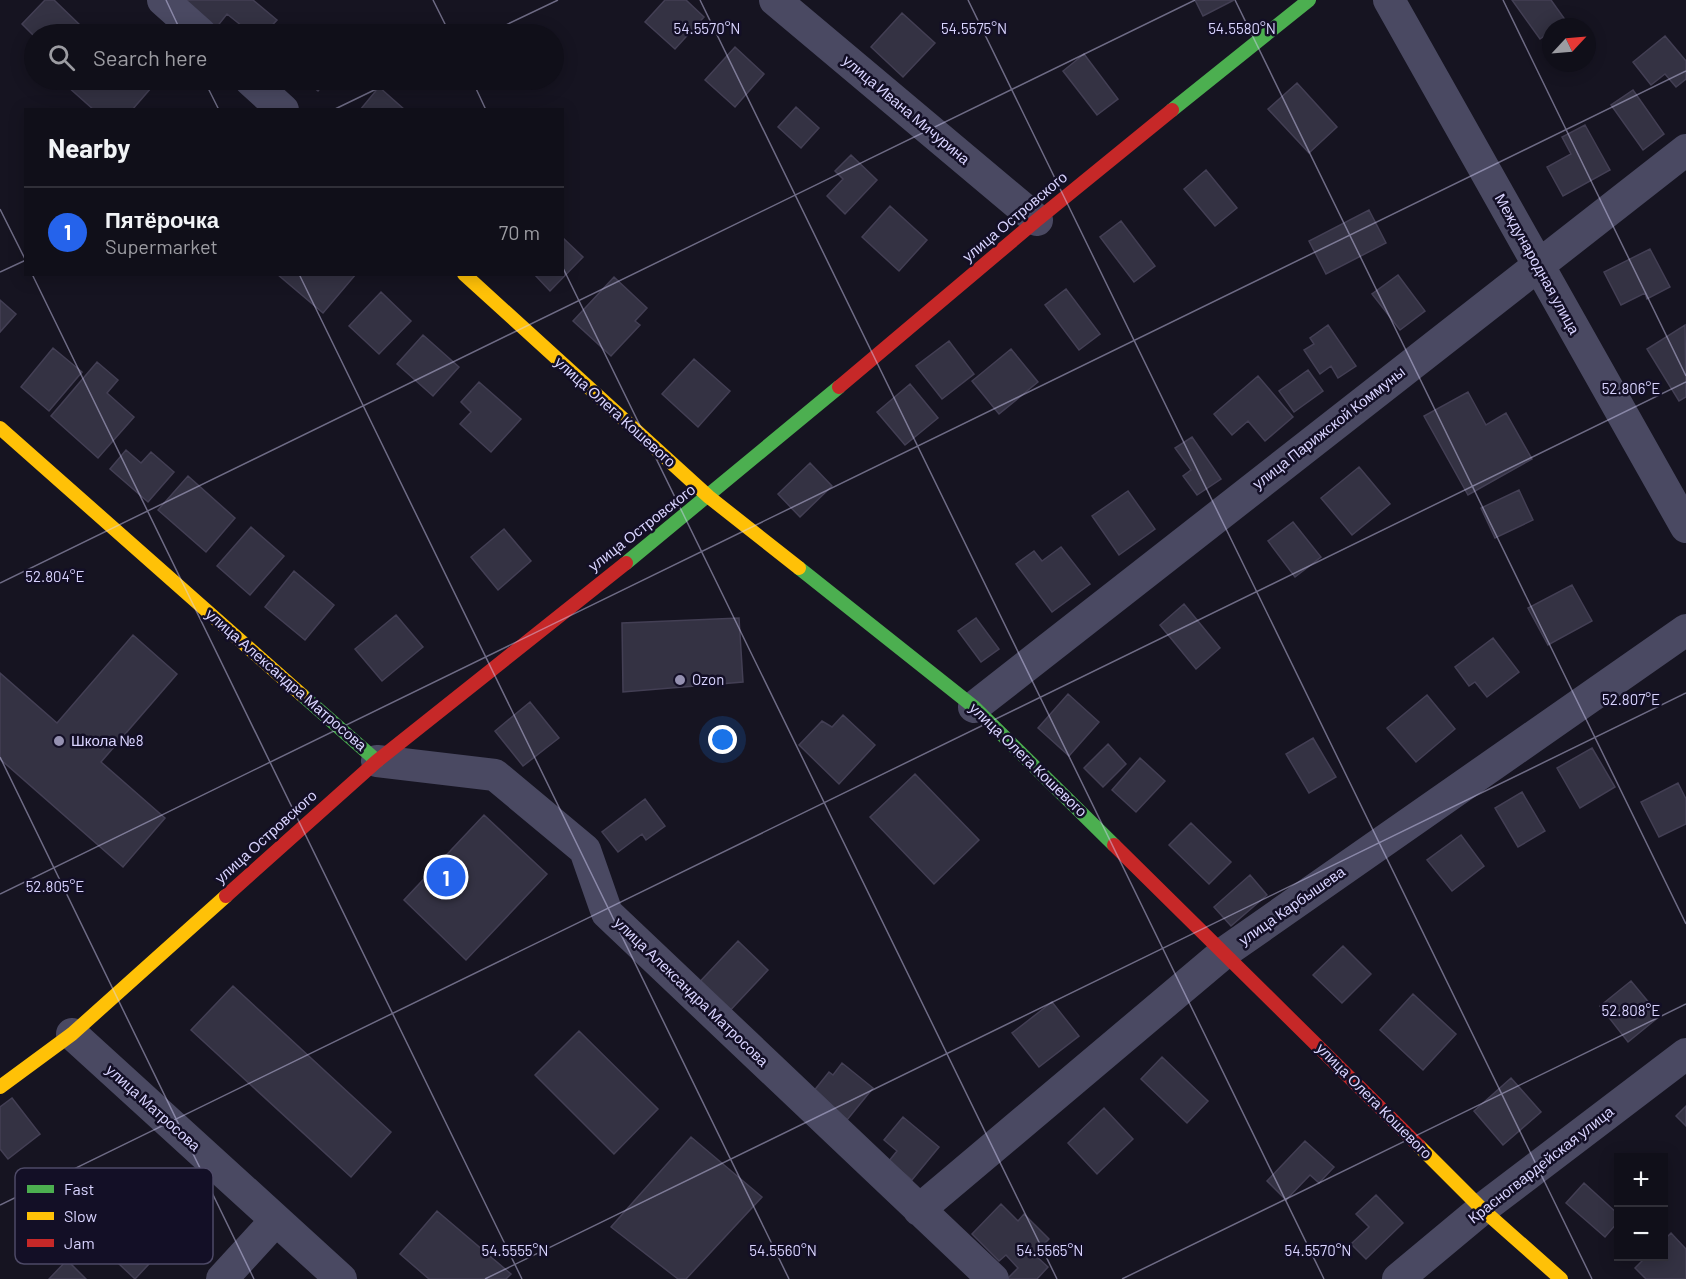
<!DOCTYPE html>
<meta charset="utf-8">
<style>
:root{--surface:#100f19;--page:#1e1d26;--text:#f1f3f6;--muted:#9c9ca2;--line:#302f38;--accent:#2563eb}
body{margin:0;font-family:Barlow,sans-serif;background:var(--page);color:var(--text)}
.controls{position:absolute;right:18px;bottom:18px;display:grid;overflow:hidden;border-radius:0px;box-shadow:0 3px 15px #0003}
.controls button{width:54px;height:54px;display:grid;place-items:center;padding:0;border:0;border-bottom:2px solid var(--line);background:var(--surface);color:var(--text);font:30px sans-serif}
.compass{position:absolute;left:1542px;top:18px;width:54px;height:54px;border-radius:50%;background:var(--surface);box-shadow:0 3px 15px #0003;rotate:64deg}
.you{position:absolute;left:723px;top:740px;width:21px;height:21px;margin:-15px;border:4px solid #fff;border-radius:50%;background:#1a73e8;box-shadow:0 0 0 9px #1a73e833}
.badge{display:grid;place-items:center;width:39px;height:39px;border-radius:50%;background:var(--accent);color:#fff;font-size:20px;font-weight:700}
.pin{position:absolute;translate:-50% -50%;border:3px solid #fff;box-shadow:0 2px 6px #0006}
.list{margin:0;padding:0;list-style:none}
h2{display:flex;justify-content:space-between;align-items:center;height:78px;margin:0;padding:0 24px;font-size:26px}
h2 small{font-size:20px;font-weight:400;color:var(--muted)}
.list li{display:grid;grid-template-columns:39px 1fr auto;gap:18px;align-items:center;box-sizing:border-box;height:90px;padding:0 24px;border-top:2px solid var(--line)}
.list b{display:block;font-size:22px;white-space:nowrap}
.list p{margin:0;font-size:20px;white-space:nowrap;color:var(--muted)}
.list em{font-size:20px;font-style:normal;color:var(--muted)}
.icon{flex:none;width:33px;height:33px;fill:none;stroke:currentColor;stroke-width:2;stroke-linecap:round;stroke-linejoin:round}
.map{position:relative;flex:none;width:1686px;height:1279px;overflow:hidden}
.search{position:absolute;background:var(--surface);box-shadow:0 3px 15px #0003;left:24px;top:24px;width:540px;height:66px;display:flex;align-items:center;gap:15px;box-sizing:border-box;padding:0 21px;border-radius:33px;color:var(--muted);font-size:22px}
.panel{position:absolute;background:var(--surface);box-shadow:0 3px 15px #0003;left:24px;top:108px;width:540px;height:168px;border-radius:0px}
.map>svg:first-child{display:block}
</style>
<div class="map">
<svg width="1686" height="1279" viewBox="0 0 1686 1279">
<rect width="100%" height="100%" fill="#161421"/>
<path fill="#343243" stroke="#433f54" stroke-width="1.5" d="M45 0H54L81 26 73 34 34 36 22 24Z
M183 0H253L277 20 264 34H252L227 14 216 28Z
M665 0H686L704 17 675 49 645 22Z
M1195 0H1234L1203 16Z
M1512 0H1551L1566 21 1557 27H1551V31L1540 39Z
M902 13 935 43 903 77 871 47Z
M1665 36 1686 61V79L1676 87 1665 74 1651 85 1633 62Z
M735 47 764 74 735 107 705 80Z
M1084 54 1118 99 1097 115 1063 71Z
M73 80H141L151 88 132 110H94L67 86Z
M305 80H327L318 91Z
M1297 83 1337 127 1309 153 1268 109Z
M379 87 405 110H360Z
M1633 90 1664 134 1643 150 1611 105Z
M796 107 819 128 801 148 778 127Z
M1585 125 1610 170 1563 196 1547 167 1571 154 1562 137Z
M851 155 877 180 845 214 827 196 843 179 835 171Z
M1206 170 1237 208 1215 226 1184 189Z
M890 206 927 240 899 271 862 237Z
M1369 210 1386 243 1326 274 1309 241Z
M1121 221 1155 266 1134 282 1100 237Z
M562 237 583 257 550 291 534 274H562Z
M1650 249 1670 287 1647 299 1645 293 1621 305 1604 272Z
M277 274H356L323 313Z
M1398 275 1425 311 1400 330 1372 294Z
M614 277 647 308 635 321 640 325 611 356 573 321Z
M1066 289 1100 334 1079 350 1045 305Z
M381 292 411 321 379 354 349 326Z
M0 300 16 314 0 332Z
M1328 325 1356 366 1338 378 1331 366 1320 374 1304 350 1314 344 1310 338Z
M1685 325 1686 397 1679 401 1647 349Z
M423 335 459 367 433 396 397 364Z
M949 341 974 374 942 399 916 366Z
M53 348 82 372 49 411 21 387Z
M1011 349 1038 382 999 414 972 381Z
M694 359 730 391 698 427 662 394Z
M97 362 118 380 107 393 134 417 98 458 51 416Z
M1308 370 1323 391 1294 412 1279 391Z
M1258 376 1293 417 1265 441 1248 421 1232 435 1214 414Z
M479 382 521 419 491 452 460 424 471 412 461 402Z
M910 384 938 418 905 445 877 412Z
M1468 392 1486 425 1506 413 1532 459 1468 495 1424 416Z
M1192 437 1221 479 1197 495 1183 476 1191 470 1175 448Z
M126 450 141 463 151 452 174 472 148 502 110 469Z
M810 463 832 486 800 517 778 494Z
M1359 467 1390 504 1352 535 1321 498Z
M188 476 235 518 206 552 158 510Z
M1519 490 1533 520 1495 538 1481 508Z
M1128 491 1155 529 1119 555 1092 516Z
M1293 522 1321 557 1295 577 1268 541Z
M251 527 284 556 250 595 217 566Z
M504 529 531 561 498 590 471 557Z
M1061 547 1090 584 1052 612 1016 564 1034 551 1042 561Z
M294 571 334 605 305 640 265 607Z
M1572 585 1592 621 1548 645 1528 608Z
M1184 604 1220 648 1196 669 1160 625Z
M396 615 423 647 382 681 355 649Z
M739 618 743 682 623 692 622 623Z
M976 618 999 649 981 662 958 631Z
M133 635 177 674 101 762 165 818 123 867 0 759V673L57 723Z
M1493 638 1519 672 1487 697 1475 682 1469 686 1455 667Z
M1068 694 1099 722 1069 756 1038 728Z
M1427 695 1455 729 1416 762 1387 728Z
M530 702 559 738 523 766 495 731Z
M843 715 875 745 839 784 799 745 822 721 832 727Z
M1313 738 1336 777 1309 793 1286 754Z
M1108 744 1126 764 1103 787 1084 768Z
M1592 748 1615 787 1580 808 1557 768Z
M1140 758 1165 781 1136 812 1112 790Z
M915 774 979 840 934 884 870 817Z
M1678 783 1686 799V824L1659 837 1641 802Z
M1522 792 1545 831 1518 847 1495 808Z
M645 799 665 826 646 840 642 834 618 852 602 832Z
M484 815 547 874 466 960 404 900Z
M1191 823 1231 862 1209 884 1169 845Z
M1461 835 1484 866 1452 891 1427 860Z
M1250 875 1267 895 1231 926 1214 907Z
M738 941 768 970 725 1016 694 988Z
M1343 946 1371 974 1342 1003 1313 975Z
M1631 981 1660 1016 1628 1042 1600 1006Z
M233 986 391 1132 351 1177 191 1030Z
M1413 994 1456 1034 1423 1070 1380 1030Z
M1052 1002 1079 1036 1039 1067 1012 1033Z
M579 1031 658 1109 614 1154 535 1075Z
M1162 1057 1208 1101 1187 1123 1141 1079Z
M842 1063 873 1088 847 1120 813 1092 829 1072 833 1075Z
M1511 1078 1541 1112 1503 1145 1474 1111Z
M12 1098 40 1134 8 1159 0 1149V1107Z
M1686 1106V1126L1676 1116Z
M1104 1108 1133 1139 1097 1174 1068 1143Z
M903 1117 939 1147 912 1180 889 1161 897 1151 884 1140Z
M691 1137 762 1197 686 1279H678L611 1227Z
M1305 1141 1334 1167 1319 1183 1310 1175 1286 1200 1267 1181Z
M1584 1183 1618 1214V1222L1605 1237 1566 1203Z
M1376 1195 1403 1223 1366 1259 1351 1244 1369 1227 1356 1214Z
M1001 1204 1018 1221 1024 1214 1049 1239 1034 1254 1048 1267 1037 1279H1007L1018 1268 1006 1255 999 1261 972 1234Z
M437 1211 511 1274 506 1279H429L400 1254Z
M130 1218 163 1249 135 1279 102 1248Z
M1671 1233 1686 1249V1279H1646L1635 1268 1647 1256H1664V1240Z
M67 1260 86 1279H49Z"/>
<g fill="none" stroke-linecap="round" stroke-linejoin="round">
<path stroke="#4a4962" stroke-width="32" d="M163 0 201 34
M775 0 1037 220
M1389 0 1686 527
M250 80 283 110
M974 707 1686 150
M377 761 495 775 585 850 607 913 993 1279
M72 1034 341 1279
M919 1210 1225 952 1686 630
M222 1279 276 1220
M1398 1279 1482 1209 1686 1054"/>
<path stroke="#4caf50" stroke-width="14" d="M1172 110 1309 0
M626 563 839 387
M799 568 974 707 1114 845
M302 695 377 761"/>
<path stroke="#ffc107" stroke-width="14" d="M464 274 709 497 799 568
M0 428 302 695
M0 1087 72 1034 226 896
M1419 1146 1482 1209 1561 1279"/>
<path stroke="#c62828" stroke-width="14" d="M839 387 1037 220 1172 110
M1114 845 1419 1146
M226 896 377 761 626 563"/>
</g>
<path fill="none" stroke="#d9d4ff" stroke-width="1.5" stroke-opacity="0.45" d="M166 0 182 34M433 0 450 34M700 0 1324 1279M968 0 1592 1279M1235 0 1686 924M1503 0 1686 376M487 34 558 0M204 80 219 110M472 80 486 110M333 110 395 80M0 209 26 261M562 266 1057 1279M0 272 26 260M32 274 522 1279M299 274 789 1279M0 583 1195 0M0 757 254 1279M0 894 1686 71M0 1205 1686 382M485 1279 1686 693M1122 1279 1686 1004"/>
<g fill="#9591b1" stroke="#130f26" stroke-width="2">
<circle cx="680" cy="680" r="6"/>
<circle cx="59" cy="741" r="6"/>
</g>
<g text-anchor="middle" stroke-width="5" stroke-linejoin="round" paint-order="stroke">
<g font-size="15" fill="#d9d4ff" stroke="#130f26">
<text transform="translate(906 110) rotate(40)" y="5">улица Ивана Мичурина</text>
<text transform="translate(1015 217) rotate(-40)" y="5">улица Островского</text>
<text transform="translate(1537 264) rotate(61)" y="5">Международная улица</text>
<text transform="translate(615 412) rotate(42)" y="5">улица Олега Кошевого</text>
<text transform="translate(1329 428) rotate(-38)" y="5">улица Парижской Коммуны</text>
<text transform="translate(642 528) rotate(-38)" y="5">улица Островского</text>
<text transform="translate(286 680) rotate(41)" y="5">улица Александра Матросова</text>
<text transform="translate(1028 760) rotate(44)" y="5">улица Олега Кошевого</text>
<text transform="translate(266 837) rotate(-42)" y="5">улица Островского</text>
<text transform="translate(1292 906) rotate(-35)" y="5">улица Карбышева</text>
<text transform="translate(691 992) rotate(44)" y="5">улица Александра Матросова</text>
<text transform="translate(1374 1101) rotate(45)" y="5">улица Олега Кошевого</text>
<text transform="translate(153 1108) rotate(42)" y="5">улица Матросова</text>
<text transform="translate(1541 1165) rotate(-38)" y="5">Красногвардейская улица</text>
</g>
<g font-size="15" fill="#d9d4ff" stroke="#130f26" text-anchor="start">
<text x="692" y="685">Ozon</text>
<text x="71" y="746">Школа №8</text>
</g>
</g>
<rect x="15" y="1168" width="198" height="96" rx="9" fill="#130f26" stroke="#4e4a67" stroke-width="1.5"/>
<rect x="27" y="1185" width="27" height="8" fill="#4caf50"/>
<rect x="27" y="1212" width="27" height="8" fill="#ffc107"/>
<rect x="27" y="1239" width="27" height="8" fill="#c62828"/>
<g font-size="16" fill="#d9d4ff">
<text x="64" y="1195">Fast</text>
<text x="64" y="1222">Slow</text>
<text x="64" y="1249">Jam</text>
</g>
<g font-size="15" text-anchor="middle" fill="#d9d4ff" stroke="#130f26" stroke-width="5" stroke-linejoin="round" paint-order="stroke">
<text x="707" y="34">54.5570°N</text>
<text x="974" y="34">54.5575°N</text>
<text x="1242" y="34">54.5580°N</text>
<text x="1631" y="394">52.806°E</text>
<text x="55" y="582">52.804°E</text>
<text x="1631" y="705">52.807°E</text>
<text x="55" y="892">52.805°E</text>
<text x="1631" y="1016">52.808°E</text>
<text x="515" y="1256">54.5555°N</text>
<text x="783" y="1256">54.5560°N</text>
<text x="1050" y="1256">54.5565°N</text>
<text x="1318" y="1256">54.5570°N</text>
</g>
</svg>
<div class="controls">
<button>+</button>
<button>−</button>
</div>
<svg class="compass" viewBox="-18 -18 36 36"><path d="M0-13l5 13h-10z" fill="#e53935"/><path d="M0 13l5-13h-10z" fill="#9c9ca2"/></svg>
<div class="you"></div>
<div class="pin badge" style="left:446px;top:877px">1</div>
<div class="search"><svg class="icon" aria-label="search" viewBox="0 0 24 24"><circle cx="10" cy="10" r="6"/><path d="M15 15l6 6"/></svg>Search here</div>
<section class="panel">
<h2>Nearby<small></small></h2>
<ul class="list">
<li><span class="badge">1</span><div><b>Пятёрочка</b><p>Supermarket</p></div><em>70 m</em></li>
</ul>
</section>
</div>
